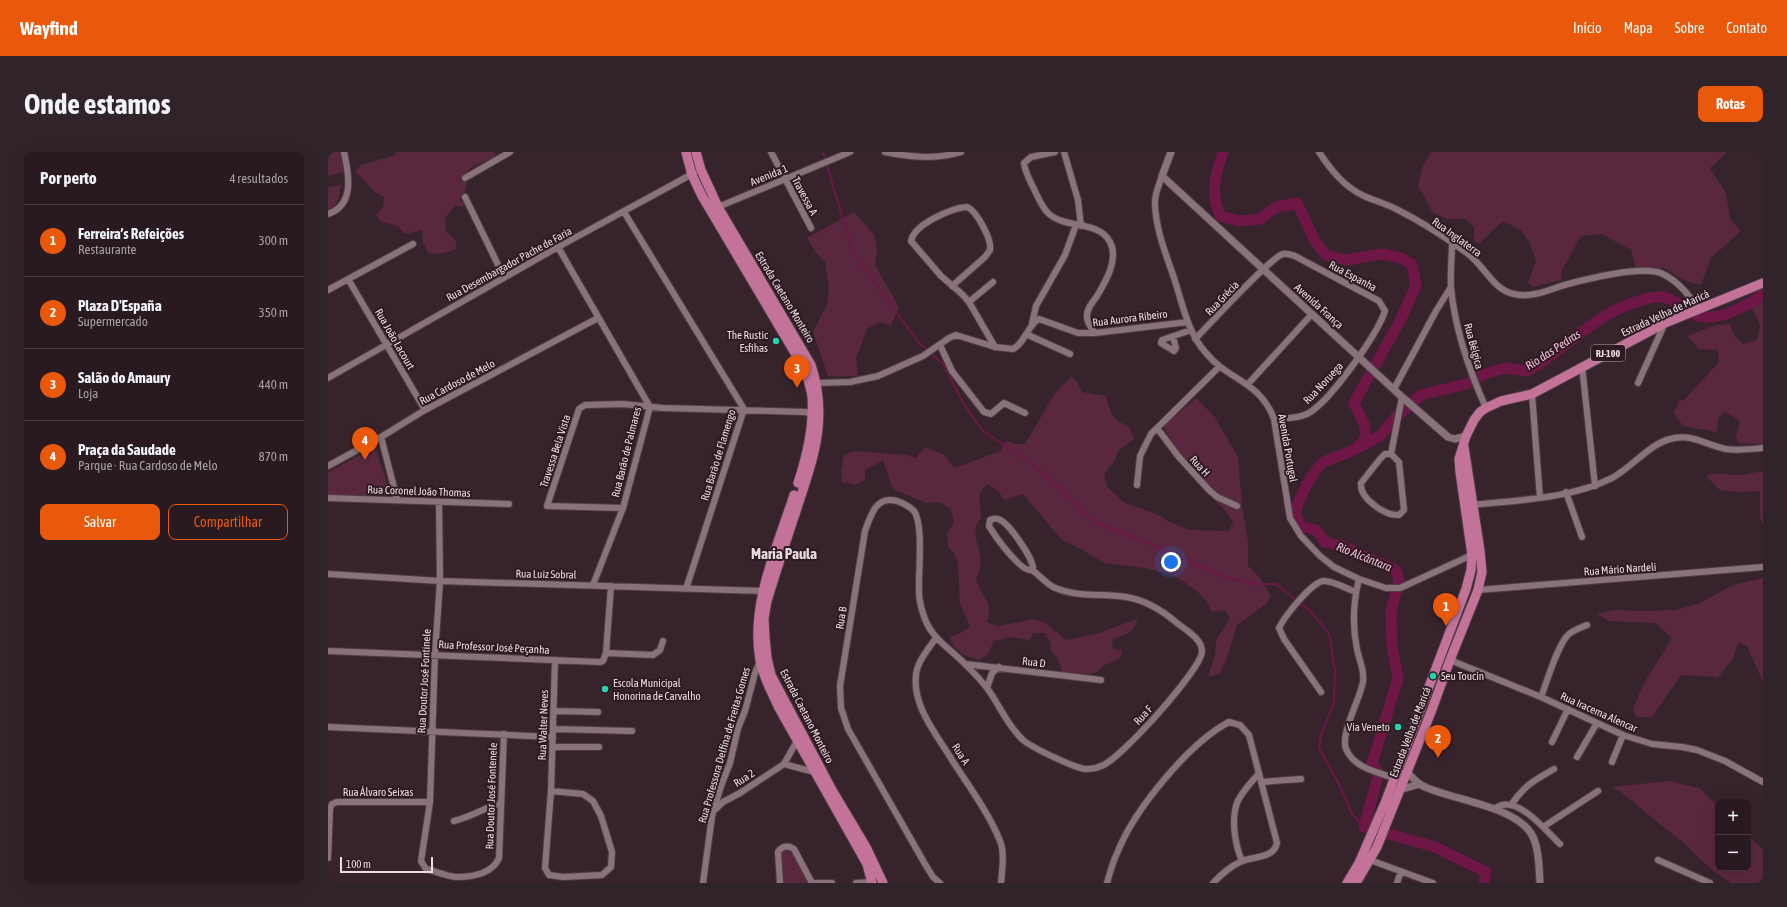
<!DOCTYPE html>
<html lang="pt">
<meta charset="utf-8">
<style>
:root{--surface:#291a21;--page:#31232a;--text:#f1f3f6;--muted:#a5a1a5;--line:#45383f;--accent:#ea580c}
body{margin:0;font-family:"Asap Condensed",sans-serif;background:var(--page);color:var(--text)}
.controls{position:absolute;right:12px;bottom:12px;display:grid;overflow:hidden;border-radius:8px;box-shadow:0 4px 16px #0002}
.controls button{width:36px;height:36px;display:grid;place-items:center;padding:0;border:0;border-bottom:1px solid var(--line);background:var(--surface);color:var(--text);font:20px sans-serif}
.scale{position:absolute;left:12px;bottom:10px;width:93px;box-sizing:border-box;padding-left:4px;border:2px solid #eadce1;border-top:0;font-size:11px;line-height:14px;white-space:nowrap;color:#eadce1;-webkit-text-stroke:3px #2d1a22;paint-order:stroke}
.you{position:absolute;left:843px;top:410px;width:14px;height:14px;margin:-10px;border:3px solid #fff;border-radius:50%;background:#1a73e8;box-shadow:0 0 0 6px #1a73e833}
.badge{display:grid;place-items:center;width:26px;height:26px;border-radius:50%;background:var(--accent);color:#fff;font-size:13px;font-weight:700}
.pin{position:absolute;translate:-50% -33px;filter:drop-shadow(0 1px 2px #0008)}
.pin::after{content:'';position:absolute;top:21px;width:14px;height:12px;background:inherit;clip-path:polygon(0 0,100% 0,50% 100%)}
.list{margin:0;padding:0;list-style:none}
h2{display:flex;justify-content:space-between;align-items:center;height:52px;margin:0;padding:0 16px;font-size:17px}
h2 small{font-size:13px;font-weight:400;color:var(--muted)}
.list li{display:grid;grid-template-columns:26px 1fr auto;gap:12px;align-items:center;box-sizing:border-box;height:72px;padding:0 16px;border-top:1px solid var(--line)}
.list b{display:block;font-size:15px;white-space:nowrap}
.list p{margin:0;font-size:13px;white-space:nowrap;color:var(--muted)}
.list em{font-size:13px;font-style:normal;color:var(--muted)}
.actions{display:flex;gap:8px;padding:12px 16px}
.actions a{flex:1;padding:9px 0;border:1px solid var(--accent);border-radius:8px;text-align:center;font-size:14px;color:var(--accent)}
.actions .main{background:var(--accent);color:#fff}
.map{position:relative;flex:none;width:1435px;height:731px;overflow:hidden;border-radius:8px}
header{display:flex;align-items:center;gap:24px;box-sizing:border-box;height:56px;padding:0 20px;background:var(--accent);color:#fff}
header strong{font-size:19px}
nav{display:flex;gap:22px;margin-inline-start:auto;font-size:14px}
.intro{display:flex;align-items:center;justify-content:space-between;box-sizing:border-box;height:96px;padding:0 24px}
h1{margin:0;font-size:28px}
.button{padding:10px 18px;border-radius:8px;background:var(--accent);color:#fff;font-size:14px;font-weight:700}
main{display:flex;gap:24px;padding:0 24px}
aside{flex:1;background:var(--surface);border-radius:8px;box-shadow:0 4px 16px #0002}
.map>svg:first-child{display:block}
</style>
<header>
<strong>Wayfind</strong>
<nav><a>Início</a><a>Mapa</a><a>Sobre</a><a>Contato</a></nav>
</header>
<div class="intro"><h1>Onde estamos</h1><a class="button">Rotas</a></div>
<main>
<aside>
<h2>Por perto<small>4 resultados</small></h2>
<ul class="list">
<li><span class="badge">1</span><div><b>Ferreira’s Refeições</b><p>Restaurante</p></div><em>300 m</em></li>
<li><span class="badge">2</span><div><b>Plaza D'España</b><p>Supermercado</p></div><em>350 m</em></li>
<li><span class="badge">3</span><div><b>Salão do Amaury</b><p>Loja</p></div><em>440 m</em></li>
<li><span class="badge">4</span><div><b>Praça da Saudade</b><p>Parque · Rua Cardoso de Melo</p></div><em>870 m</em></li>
</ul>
<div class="actions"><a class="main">Salvar</a><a>Compartilhar</a></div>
</aside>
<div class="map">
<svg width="1435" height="731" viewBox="0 0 1435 731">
<rect width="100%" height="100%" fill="#37232c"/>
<path fill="#59283f" d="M0 0H14L17 19 0 24Z
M67 0H167V5L145 14 131 27 139 31 136 42 132 48 138 54H127L117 66 118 80 127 87 129 97 111 102 100 101 95 90 94 78 77 82 70 74 53 70 48 63 55 55 56 45 47 40 27 19 33 13 68 3Z
M1103 0H1399L1382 16 1398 41 1402 67 1413 79 1383 106 1373 133 1360 130 1336 116 1307 115 1303 98 1274 82 1253 84 1234 118 1233 128 1205 135 1200 130 1208 110 1202 91 1193 78 1175 69 1151 92 1146 89V75L1137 67H1119L1105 61 1090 34 1094 15Z
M13 33C12 42 9 56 0 60V35Z
M526 60 547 84 549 98 547 113 571 155 563 173 551 170 539 177 528 206 530 224H500L485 180 499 153 501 136 497 110 486 98 479 86Z
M1435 148V292L1411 291 1408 284 1412 269 1397 260 1390 266 1389 280 1355 274 1346 261 1351 249 1356 248 1391 210 1389 198 1371 197 1359 184 1388 173 1402 172 1407 185 1415 192 1429 188 1432 173 1423 154Z
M744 225 750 231 754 240 778 244C783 262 783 266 801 275L806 287 790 299 787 308 776 322 779 335 797 351 831 363 843 371 862 378 901 379 905 370 897 358 888 350 868 319 849 298 835 274 868 246 887 265 910 305 914 354 920 389V414L932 426 943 444 938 452 909 473 899 506 891 522 880 525 887 503 888 488 902 466 897 458 884 460 878 449 869 439 847 424 816 416 776 411 753 397 734 388 695 342 676 348 671 340 660 332C647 343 653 349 653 363 653 368 649 370 648 375 645 393 660 407 648 426 653 448 666 444 659 470L669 474 707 467 717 471 738 488 768 482 809 467C809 480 793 484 784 488L785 497 794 498 793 505 777 513 767 521 753 524 736 523C731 514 731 505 723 499L722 490 717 481H705L702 488 682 485 666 489 660 502 652 508C637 505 627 499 621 485L631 482 642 475 632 452 630 412 627 402 620 395 619 382 626 370 623 357 611 350 598 351 565 337 555 308 537 318V328L527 333 514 330 513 319 516 303 525 299 578 303 588 306 597 295 615 302 627 316 672 299 678 289 687 292H697L724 246 732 235Z
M47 295 63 343H0V320Z
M1435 319V373L1432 366V339L1411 340 1392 338 1378 324C1394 318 1397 324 1413 323 1420 322 1428 320 1435 319Z
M1435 426V530L1419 494 1411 490 1404 508 1390 525 1353 523 1324 565H1308L1305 557 1315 533 1344 486 1327 471 1281 469 1269 462 1286 458 1315 459 1347 458 1370 452 1405 433Z
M1341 629 1371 636 1390 654V716H1420V683L1435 698V731H1403L1385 719 1354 689 1339 678 1293 640 1284 635Z
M456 698 460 697 463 699 481 731H455L453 704Z"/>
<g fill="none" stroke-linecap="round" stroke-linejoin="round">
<path stroke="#6e1746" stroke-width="2" d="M495 0 525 101 590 190 616 213 634 249 654 278 706 313 766 370 820 391 896 425 927 432H948L981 458 1001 481 1007 519 1006 550 993 583 991 596 1010 630 1024 662 1036 675"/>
<path stroke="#6e1746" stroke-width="11" d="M895 0C887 25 882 38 892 64L911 69 932 67 948 55 969 51 987 89 998 103 1018 108 1054 102 1073 106 1084 113 1088 133 1073 167 1026 251 1036 272 1038 285C1025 304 1016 300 998 309 987 314 968 350 968 362 968 365 971 370 972 374L988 378 997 390 1014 394 1068 418 1071 429 1063 459 1064 494 1070 526 1044 612 1051 621 1036 675 1107 695 1158 720 1156 731
M1369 164C1386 168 1404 161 1418 153 1424 150 1429 146 1435 143
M1032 295 1053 283 1068 265 1093 243 1138 232 1159 221 1170 218 1178 216 1199 219C1227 203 1250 181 1277 164 1289 156 1322 143 1335 145 1345 147 1352 153 1360 158"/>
<g stroke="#4f3e45" stroke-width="8">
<path id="minor" d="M443 0 483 76
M557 0C583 5 608 8 633 0
M727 0 703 5 696 11C697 20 702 29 706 37 710 45 713 54 720 61 736 77 771 68 782 90 791 107 778 129 769 144 765 150 758 157 759 165 759 171 764 177 767 181
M736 0 750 48 753 74
M991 0C1003 18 1015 34 1036 44 1047 49 1059 52 1070 58 1094 70 1117 85 1139 101 1156 113 1165 138 1186 142 1202 146 1219 139 1233 134 1254 128 1316 112 1335 122 1351 130 1361 143 1371 158
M834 24C831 33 826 43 827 53 828 79 839 105 847 129 855 154 860 181 878 201 901 229 932 229 946 267L962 366 973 384 992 404 1006 415 1031 427 1058 436H1072L1146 402
M137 26 182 0
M137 45 176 125
M390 55 522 0
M296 60 416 257 358 437
M0 62C27 53 21 22 16 0
M1124 90C1124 105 1122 121 1123 136 1127 178 1141 218 1158 256
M230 95 322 255 295 356 265 433
M20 127 97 258
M624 134 657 105 662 98C664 88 649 59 639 55 624 56 586 72 583 89L613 124 634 142 641 150 667 195
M0 138 85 92
M641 150 665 130
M704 172 708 154 737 103 748 73
M698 182 742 202
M845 185 848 196 846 199 833 191 834 188 863 178
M867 187C880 174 944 104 955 102 959 101 963 103 967 104L1051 149 1057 159C1049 183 1001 251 979 262 969 267 957 266 946 267
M612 193 624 219 656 260 663 262 676 251 697 261
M1254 214 1267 334
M0 226 230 95 366 21
M489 231 522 230 550 224 595 204 621 186 628 183 667 195 685 197C697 191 699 174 711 167L750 181H767L860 170
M1310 231 1337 171
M920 232 984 162
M1066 237 1108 159 1123 135
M1204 242 1212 346
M829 276 850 304 881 338 889 345 909 354
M53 285 69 347
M1057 302H1063L1071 310 1076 358 1071 363C1057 364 1031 346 1033 331L1052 307Z
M1063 302 1074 245
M0 314 53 285 97 258 270 166
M809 333 812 304 823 282 891 215
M1238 340 1254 385
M0 346 181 352
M111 350 112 429 107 502 102 650 93 709 98 717C107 719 118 724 128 725 144 725 164 722 171 706L176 582
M1144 353C1190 348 1242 347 1284 326 1304 315 1322 292 1342 287 1365 281 1377 293 1398 297 1410 299 1423 297 1435 296
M295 356 219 354 251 257 257 253 295 252 335 256 478 260 485 264
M0 422 112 429 435 439
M1031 427C1025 451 1024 473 1029 497 1031 508 1037 519 1035 530 1032 547 1012 582 1018 597 1026 616 1049 620 1066 626
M1150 438 1435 415
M608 486C601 496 589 510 588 523 584 554 609 583 624 608 640 633 661 661 672 689 677 701 674 718 673 731
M0 499 272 510 275 509 278 501 283 434
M278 501 325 503 332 498 335 489
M1122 508 1213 545 1295 583 1324 592 1354 595 1369 598 1397 609 1435 630
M637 512 773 528
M659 536 664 521 671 515
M993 540 956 487 951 476C956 465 983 431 995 429 1005 428 1018 437 1028 440
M1213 545C1219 530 1229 494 1240 483 1245 478 1252 476 1259 473
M226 559 270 560
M0 575 225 585
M226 577 304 579
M1224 590 1240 557
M225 595H271
M1249 605 1269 571
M1284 610 1295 583
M456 612 486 620
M933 630 973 627
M223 639 255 642 265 649 273 664 284 700 283 715 274 723 235 725 221 723 217 716 223 639 227 508
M1183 653C1197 633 1205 629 1226 617
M388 657 395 650 412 641 456 612 469 589
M1166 657C1169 655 1172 653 1174 653 1194 648 1220 681 1232 692
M126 669C143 665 156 656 173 651
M1215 675 1270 639
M0 706 2 657 4 652 9 650H102
M1042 708 1105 731
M1330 708 1382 731
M914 709C907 693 903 668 909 651 913 640 924 630 931 621
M375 731 384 664 393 634 402 611 410 576 417 559 427 521 432 509
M452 731 450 700C454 694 460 693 466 697L484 731
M484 731H504
M528 731 544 730
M612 731 605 725 597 712 520 577 513 556 512 534 537 379C543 363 548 343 569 349 575 351 582 355 586 359 596 373 590 422 591 440 591 449 594 459 597 467 604 487 624 498 638 513 645 520 653 528 659 536 671 552 679 573 694 587 702 595 747 616 757 617 762 617 769 616 773 614 790 610 875 516 874 499 874 487 858 478 849 471 835 459 817 448 798 445 773 441 749 446 725 435 718 431 711 423 704 418L705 415C703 404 684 376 674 369 670 366 667 366 662 368L661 374C667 384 693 421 704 418
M779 731C782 720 785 709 790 699 807 657 861 591 901 570L912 573 921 583 949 691C946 707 924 704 912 710 901 715 893 723 885 731
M1069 731 1073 719"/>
</g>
<g stroke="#4f3e45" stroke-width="9">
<path id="tertiary" d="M843 0 834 24 1074 245 1120 285 1127 287 1138 284
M1079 620C1083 624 1088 630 1093 633 1121 648 1187 653 1204 683 1211 696 1211 716 1212 731
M1071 638 1092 632"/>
</g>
<g stroke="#4f3e45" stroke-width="11">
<path id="primary" d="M358 0 364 23 374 44 477 218C480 227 483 236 484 245 486 274 479 304 470 331
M368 0 373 18 390 55 483 213C501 267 485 307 468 359 458 389 448 419 439 449L436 466 437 486 439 506 443 523 504 638 538 695 555 731
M466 343C449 396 422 452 432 508 435 525 444 541 451 556L539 712 544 731
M1019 731 1031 711 1057 651 1138 437 1143 418 1144 403 1132 320 1131 307 1138 284 1146 268 1152 260 1158 256 1173 249 1204 242 1337 171 1435 131
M1028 731 1049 695 1103 560 1122 508 1150 438 1154 420 1152 399 1136 295"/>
</g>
<use href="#minor" stroke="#8a727b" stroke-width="6"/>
<use href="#tertiary" stroke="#8a727b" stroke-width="7"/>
<use href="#primary" stroke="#c37398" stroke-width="9"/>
</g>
<g fill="#26d5ae" stroke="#2d1a22" stroke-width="1.5">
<circle cx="448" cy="189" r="4"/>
<circle cx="1105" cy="524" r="4"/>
<circle cx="277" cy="537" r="4"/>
<circle cx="1070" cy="575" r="4"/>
</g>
<g text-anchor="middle" stroke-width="4" stroke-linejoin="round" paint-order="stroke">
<rect fill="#2d1a22" stroke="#b1a2a8" stroke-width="1" x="1263" y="193" width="34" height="16" rx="3"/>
<g font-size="10" font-weight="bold" fill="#eadce1">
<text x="1280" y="205">RJ-100</text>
</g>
<g font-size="11" fill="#eadce1" stroke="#2d1a22">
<text transform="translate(441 23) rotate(-22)" y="4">Avenida 1</text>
<text transform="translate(477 44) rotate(62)" y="4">Travessa A</text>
<text transform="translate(1129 85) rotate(36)" y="4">Rua Inglaterra</text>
<text transform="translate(181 112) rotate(-29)" y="4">Rua Desembargador Pache de Faria</text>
<text transform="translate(1025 124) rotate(28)" y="4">Rua Espanha</text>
<text transform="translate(457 145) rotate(59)" y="4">Estrada Caetano Monteiro</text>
<text transform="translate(894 146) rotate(-46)" y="4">Rua Grécia</text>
<text transform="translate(991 154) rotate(42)" y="4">Avenida França</text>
<text transform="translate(1337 161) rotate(-25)" y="4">Estrada Velha de Maricá</text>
<text transform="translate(802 166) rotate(-7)" y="4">Rua Aurora Ribeiro</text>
<text transform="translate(67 187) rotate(60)" y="4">Rua João Lacourt</text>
<text transform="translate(1146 194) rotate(75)" y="4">Rua Bélgica</text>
<text transform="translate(129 230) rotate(-28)" y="4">Rua Cardoso de Melo</text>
<text transform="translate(995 231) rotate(-47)" y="4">Rua Noruega</text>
<text transform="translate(960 296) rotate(80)" y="4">Avenida Portugal</text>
<text transform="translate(227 299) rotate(-72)" y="4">Travessa Bela Vista</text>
<text transform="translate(298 300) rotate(-76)" y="4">Rua Barão de Palmares</text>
<text transform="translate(390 303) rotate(-73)" y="4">Rua Barão de Flamengo</text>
<text transform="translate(872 314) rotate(47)" y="4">Rua H</text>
<text transform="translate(91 339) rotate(2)" y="4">Rua Coronel João Thomas</text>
<text transform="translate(1292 417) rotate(-4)" y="4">Rua Mário Nardeli</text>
<text transform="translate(218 422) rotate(1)" y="4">Rua Luiz Sobral</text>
<text transform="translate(513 466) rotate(-81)" y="4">Rua B</text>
<text transform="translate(166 495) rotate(3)" y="4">Rua Professor José Peçanha</text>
<text transform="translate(706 510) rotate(7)" y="4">Rua D</text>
<text transform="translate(96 529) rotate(-87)" y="4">Rua Doutor José Fontinele</text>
<text transform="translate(1271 560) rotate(24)" y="4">Rua Iracema Alencar</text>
<text transform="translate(815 563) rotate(-47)" y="4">Rua F</text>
<text transform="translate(479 564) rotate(63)" y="4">Estrada Caetano Monteiro</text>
<text transform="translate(215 573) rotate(-88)" y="4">Rua Walter Neves</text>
<text transform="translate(1082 580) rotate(-69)" y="4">Estrada Velha de Maricá</text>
<text transform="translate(396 593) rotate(-74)" y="4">Rua Professora Delfina de Freitas Gomes</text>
<text transform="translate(633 602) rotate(57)" y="4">Rua A</text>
<text transform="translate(416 626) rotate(-33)" y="4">Rua 2</text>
<text x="50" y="644">Rua Álvaro Seixas</text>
<text transform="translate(163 644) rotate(-88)" y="4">Rua Doutor José Fontenele</text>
</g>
<g font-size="11" fill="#eadce1" stroke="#2d1a22" text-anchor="end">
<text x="440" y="187">The Rustic<tspan x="440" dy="13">Esfihas</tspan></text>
<text x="1113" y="528" text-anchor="start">Seu Toucin</text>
<text x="285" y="535" text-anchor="start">Escola Municipal<tspan x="285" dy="13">Honorina de Carvalho</tspan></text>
<text x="1062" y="579">Via Veneto</text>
</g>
<g font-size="12" font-style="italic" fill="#f3c0d5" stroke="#2d1a22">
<text transform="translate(1225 198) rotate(-33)" y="4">Rio das Pedras</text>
<text transform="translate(1036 405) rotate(22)" y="4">Rio Alcântara</text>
</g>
<g font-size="15" font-weight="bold" fill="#eadce1" stroke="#2d1a22">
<text x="456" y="407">Maria Paula</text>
</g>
</g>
</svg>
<div class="controls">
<button>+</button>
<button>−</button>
</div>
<div class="scale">100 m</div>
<div class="you"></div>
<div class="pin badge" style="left:1118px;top:474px">1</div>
<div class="pin badge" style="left:1110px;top:606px">2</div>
<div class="pin badge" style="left:469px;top:236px">3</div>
<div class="pin badge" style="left:37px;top:308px">4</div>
</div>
</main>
